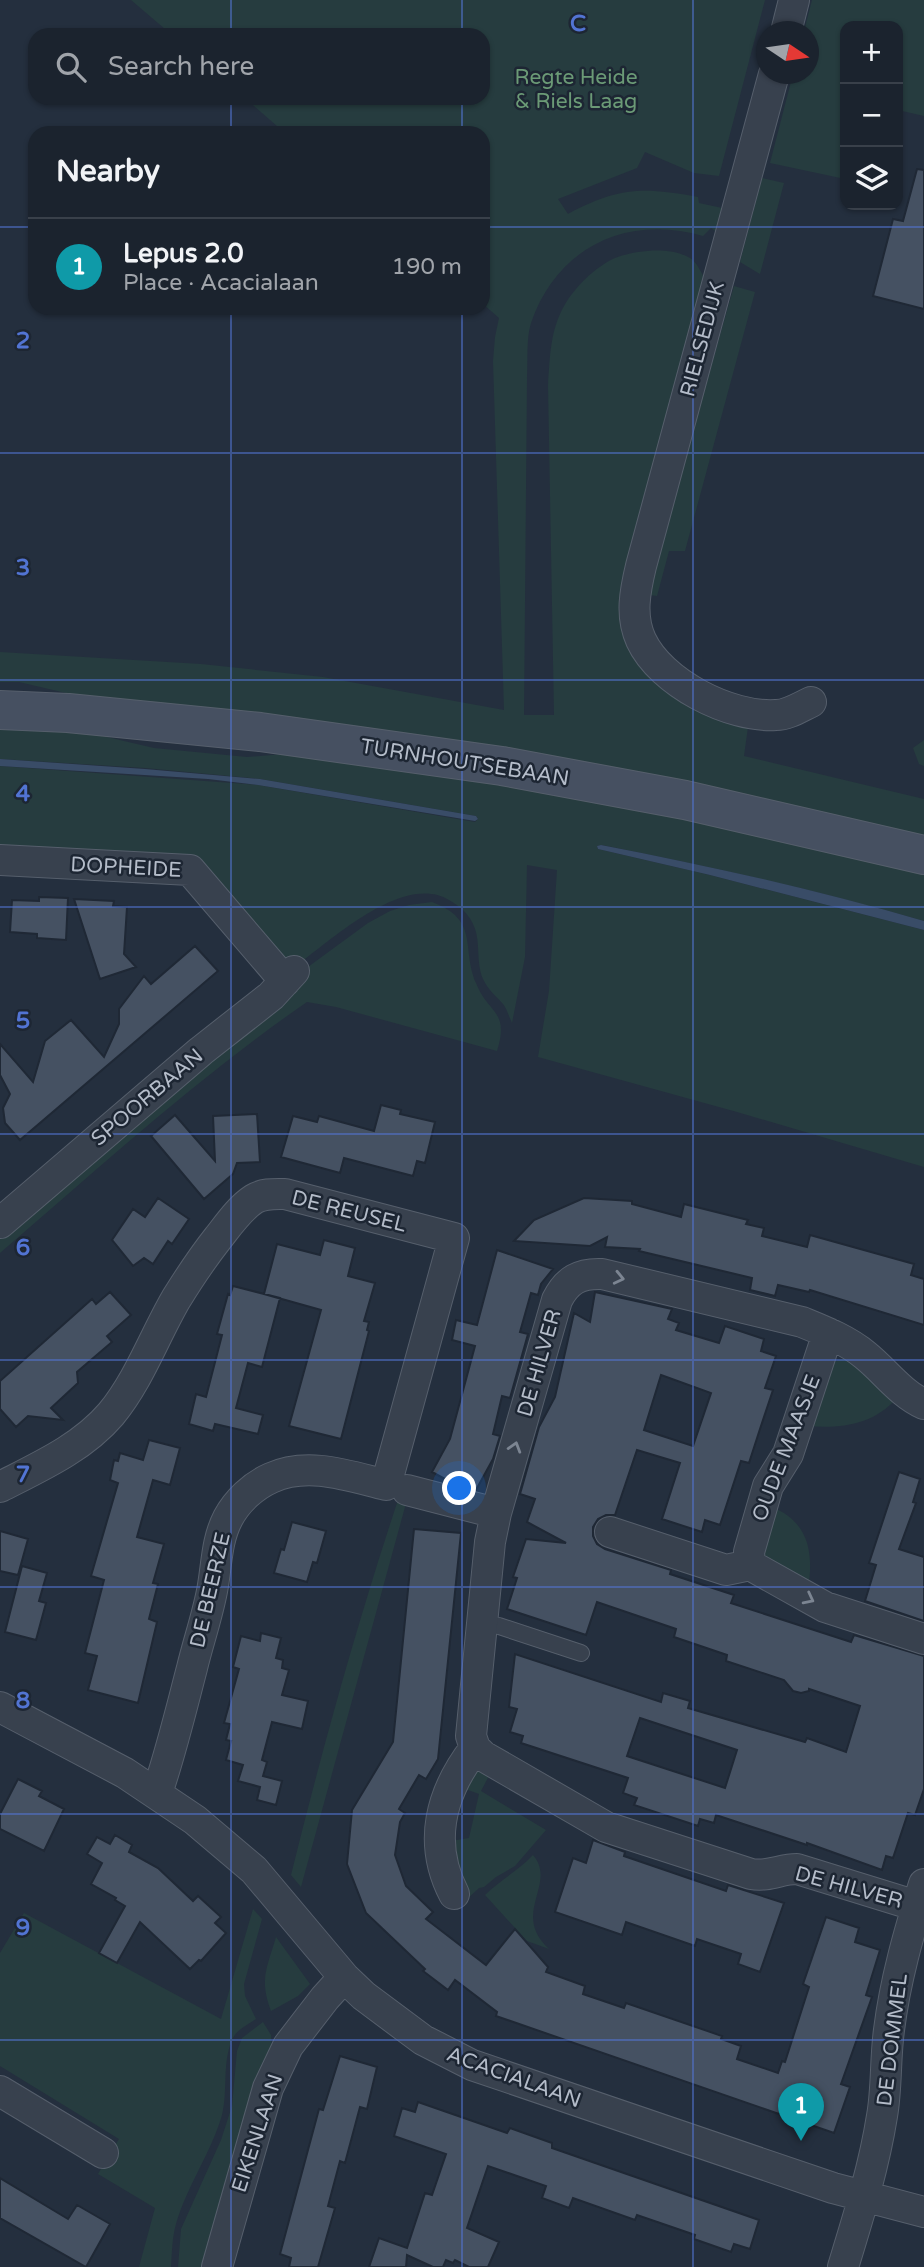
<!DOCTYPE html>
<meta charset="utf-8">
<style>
:root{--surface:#1b232e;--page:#282f3a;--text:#f1f3f6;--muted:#a0a4aa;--line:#39404a;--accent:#1a73e8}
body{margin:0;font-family:"Varela Round",sans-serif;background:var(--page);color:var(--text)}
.controls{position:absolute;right:21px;top:21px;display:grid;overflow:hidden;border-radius:14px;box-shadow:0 2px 5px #0004}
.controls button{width:63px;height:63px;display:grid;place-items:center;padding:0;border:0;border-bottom:2px solid var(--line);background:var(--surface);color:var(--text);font:35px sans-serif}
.compass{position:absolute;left:756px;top:21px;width:63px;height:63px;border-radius:50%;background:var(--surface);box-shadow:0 2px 5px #0004;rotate:103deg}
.you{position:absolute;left:460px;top:1489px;width:24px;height:24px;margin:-18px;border:5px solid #fff;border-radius:50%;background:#1a73e8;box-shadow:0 0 0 10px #1a73e833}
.badge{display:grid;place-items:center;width:46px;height:46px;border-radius:50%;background:var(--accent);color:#fff;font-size:23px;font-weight:700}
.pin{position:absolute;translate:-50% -58px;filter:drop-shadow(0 2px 4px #0008)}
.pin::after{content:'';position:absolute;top:37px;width:24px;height:21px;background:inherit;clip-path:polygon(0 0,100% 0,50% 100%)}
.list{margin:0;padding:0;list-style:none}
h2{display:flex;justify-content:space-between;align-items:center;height:91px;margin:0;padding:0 28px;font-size:30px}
h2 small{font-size:23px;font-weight:400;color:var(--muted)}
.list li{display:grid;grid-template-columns:46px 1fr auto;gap:21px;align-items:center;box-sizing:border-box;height:98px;padding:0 28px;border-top:2px solid var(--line)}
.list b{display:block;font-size:26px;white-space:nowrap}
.list p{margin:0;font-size:23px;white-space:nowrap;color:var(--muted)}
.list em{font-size:23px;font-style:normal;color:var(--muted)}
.icon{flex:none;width:38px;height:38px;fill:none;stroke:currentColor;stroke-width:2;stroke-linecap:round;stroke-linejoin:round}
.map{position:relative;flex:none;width:924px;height:2267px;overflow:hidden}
.search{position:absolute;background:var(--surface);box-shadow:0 2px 5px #0004;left:28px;top:28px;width:462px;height:77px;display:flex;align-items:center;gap:18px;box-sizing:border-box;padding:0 24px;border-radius:21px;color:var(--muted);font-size:26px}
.panel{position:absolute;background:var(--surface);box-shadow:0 2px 5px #0004;left:28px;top:126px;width:462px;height:189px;border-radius:21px}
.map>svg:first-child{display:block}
</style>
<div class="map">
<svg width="924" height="2267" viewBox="0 0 924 2267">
<rect width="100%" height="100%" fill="#242f3e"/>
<path fill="#263c3f" d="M131 0H765L719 176 694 173 645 152 637 168 558 199 568 214C619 187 642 187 698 197L699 203 727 209 719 234 711 228 703 236C627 214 557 247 531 323 526 339 528 360 527 377L524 715H554L548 385C550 357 550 331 564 306 575 287 595 267 615 258 636 250 670 246 690 258 697 262 701 273 706 280L628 622 748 727 744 756 924 799V843L100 701 19 682H0V652L201 664 323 677 504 710 493 361 495 337 499 318 483 304V133H285L245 98H483V35H172Z
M812 0H924V116L898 110V26H845V179L770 163 793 74H808V32L804 31Z
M762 178 784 183 760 274 740 262Z
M734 286 755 292 685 551H669L657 596 649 595 656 561Z
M0 726 77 730 154 748 247 757 308 752 526 785 924 870V921C818 890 710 867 602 845L597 846 598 849 710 875 924 930V1167L737 1112 538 1057 549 991 557 870 527 865 525 957 512 1023C509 1017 507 1009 503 1004 495 995 488 990 483 979 475 960 482 940 472 922 467 912 459 906 449 900 403 872 329 942 292 969L197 862 0 852V766L258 785 475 822 478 819 476 816 260 779 145 768 0 759Z
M924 740V766L919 764 913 748Z
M432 902C480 920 461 947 476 983 488 1014 510 1010 497 1051L336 1007 307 1002C198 1077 100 1167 0 1253V1235L297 975 368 923 390 911 409 905Z
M845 1358 897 1398C873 1425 841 1429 806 1426L831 1363Z
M400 1494 408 1496 301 1887 291 1875C323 1746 358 1620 400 1494Z
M772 1507C809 1522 814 1553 808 1589L762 1563Z
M483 1770 491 1772 481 1791 546 1830 515 1866 496 1877 484 1887 479 1888 466 1900 445 1842 469 1838 479 1794 460 1787 474 1772Z
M533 1855C558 1884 510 1913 549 1949L527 1941 485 1895C500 1880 518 1871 533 1855Z
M253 1909 262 1919 244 1984 245 1996 256 2019C247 2025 236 2030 232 2040 222 2063 228 2091 222 2115 211 2153 187 2186 176 2224 172 2238 172 2253 171 2267H139L155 2208 98 2174 119 2139 0 2066V1953L24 1913 221 2019Z
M276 1937 310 1984 298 1996 271 2011C259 1979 267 1968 276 1937Z
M263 2022 271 2035 272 2049 205 2267H178L181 2229 221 2140 232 2106 237 2051 242 2038Z"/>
<path fill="#394c67" d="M0 759 145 769 260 779 476 816 478 819 475 821 258 785 208 779 0 766Z
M601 845C710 866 818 890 924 921V930L710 875 598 849 597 846Z"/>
<path fill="#455162" stroke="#1f2835" stroke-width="2" fill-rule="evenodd" d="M917 169 924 170V309L873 296 893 219 903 221Z
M39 897 68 898 66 940 37 938V934L10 932 12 900 39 901Z
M74 899 114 901 113 906 127 907 124 954 136 967 100 979Z
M195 946 218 971 20 1140 5 1123 3 1108 10 1094 0 1075V1044L33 1082 45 1041 71 1020 104 1057 119 1024V1009L144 976 151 984Z
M381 1105 401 1110 400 1114 435 1122 425 1163 417 1161 413 1176 344 1158 340 1173 281 1157 293 1116 317 1122 319 1116 374 1131Z
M257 1114 260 1162 237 1163 233 1174 204 1199 151 1136 175 1115 215 1161 213 1116Z
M158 1198 189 1219 172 1244 168 1241 153 1264 144 1258 133 1266 112 1240 133 1209 145 1217Z
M584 1198 632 1201V1204L681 1217 684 1204 748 1220 746 1224 764 1228 762 1236 807 1247 810 1235 914 1264 911 1275 924 1279V1325L810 1290 809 1292 778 1285 775 1296 750 1290 752 1278 639 1251 640 1249 605 1247 607 1237 590 1246 514 1241 534 1220Z
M324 1240 355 1248 348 1276 375 1283 364 1321 369 1322 367 1330 369 1331 341 1439 289 1426 321 1310 264 1294 277 1244 320 1255Z
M497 1250 553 1269 541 1284 538 1295 531 1293 520 1332 528 1334 510 1398 502 1396 493 1434 500 1436 493 1459 476 1490 456 1485 432 1472 450 1439 475 1346 452 1340 456 1320 477 1325Z
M233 1286 280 1298 262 1367 248 1363 236 1408 263 1415 258 1434 215 1424 213 1431 189 1424 196 1394 206 1397 222 1335 217 1334 228 1294 230 1295Z
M110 1292 131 1315 107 1336 112 1342 77 1372 78 1383 51 1408 63 1420 28 1416 16 1427 0 1409V1381L92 1299 96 1304Z
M595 1292 672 1309 668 1319 679 1323 676 1330 719 1343 725 1326 764 1339 761 1351 776 1356 765 1388 773 1390 759 1432 749 1463 741 1461 720 1525 705 1520 702 1532 662 1519 680 1463 637 1450 615 1515H606L598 1519 593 1527V1536L597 1544 605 1549 671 1570 670 1574 734 1595 731 1603 851 1642 854 1635 924 1656V1789L915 1815 908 1813 893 1858 886 1856 882 1870 807 1843V1845L716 1815 714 1823 700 1819 698 1826 634 1805 637 1798 623 1793 628 1778 521 1743 523 1736 510 1732 517 1709 509 1707 515 1654 661 1702 663 1693 690 1701 688 1708 805 1742 807 1738 846 1752 860 1706 809 1689V1691L801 1693 793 1691 784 1680 726 1661 727 1655 674 1637 676 1629 597 1602 586 1635 507 1609 517 1578 513 1577 526 1539 566 1543 527 1522 535 1499 520 1494 539 1427 555 1397 574 1313 590 1322ZM661 1375 711 1393 693 1446 644 1430ZM640 1718 737 1750 725 1788 627 1756Z
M149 1440 180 1448 170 1485 153 1480 137 1537 164 1544 153 1583 158 1584 149 1619 157 1622 138 1703 88 1690 97 1656 85 1653 104 1580 91 1576 118 1483 110 1480 114 1460 118 1461 120 1453 143 1460Z
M899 1472 920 1479 913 1502 916 1503 899 1549 924 1557V1621L865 1601 876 1565 869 1563Z
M292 1522 326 1531 317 1563 313 1562 307 1582 274 1573 281 1549 284 1550Z
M414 1529 461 1533 438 1759 426 1779 419 1775 399 1809 405 1813 400 1822 395 1855 406 1886 433 1912 426 1919 486 1965 515 1929 548 1967 546 1972 585 1986 583 1994 624 2008 626 2003 722 2036 721 2039 741 2046 737 2059 778 2073 782 2061 785 2062 809 1987 803 1984 826 1917 859 1928 855 1942 880 1950 866 1995 872 1997 841 2084 850 2087 834 2133 496 2016 497 2012 455 1980 448 1990 423 1971 425 1969 366 1913 347 1864 352 1810 393 1742Z
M0 1531 28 1539 18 1575 0 1571Z
M22 1566 47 1573 39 1601 46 1603 36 1640 5 1632Z
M261 1633 281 1638 276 1658 283 1660 282 1668 289 1670 282 1695 308 1701 302 1729 272 1722 262 1760 267 1762 263 1776 282 1781 276 1805 257 1800 260 1787 238 1781 243 1765 226 1760 231 1741 226 1740 230 1724 224 1723 239 1669 233 1667 241 1636 260 1641Z
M18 1779 42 1791 39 1796 64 1809 44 1851 0 1829V1814Z
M115 1835 132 1845 129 1852 158 1868 193 1901 198 1896 221 1917 215 1923 226 1933 201 1961 199 1960 190 1969 140 1922 117 1963 99 1953 125 1906 115 1900 116 1898 91 1884 102 1863 87 1854 97 1837 110 1844Z
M593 1840 625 1852 624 1856 726 1891 728 1885 784 1903 760 1972 738 1964 741 1954 697 1939 695 1946 626 1922 622 1935 555 1912 573 1858 586 1863Z
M340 2056 377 2067 367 2109 360 2107 345 2163 340 2161 328 2206 335 2208 318 2267H289L291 2258 280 2254 319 2109 323 2110Z
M418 2102 507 2133 510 2128 552 2143V2148L759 2220 750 2249 734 2244 731 2252 694 2239 695 2235 637 2215 635 2220 573 2198 569 2208 542 2198 546 2186 488 2166 467 2228 499 2242 488 2267H469L455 2260 453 2263 446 2260 443 2267H433L407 2255 406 2267H369L379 2238 407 2248 425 2193 432 2195 446 2154 394 2136 402 2108 415 2112Z
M0 2178 68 2219 77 2205 110 2224 86 2267 0 2218Z"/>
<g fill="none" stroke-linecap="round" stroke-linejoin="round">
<g stroke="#565f6c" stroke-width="18">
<path id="lane" d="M482 1623 499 1626 581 1653"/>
</g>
<g stroke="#565f6c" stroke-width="32">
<path id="street" d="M786 32 794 0
M774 74 641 566C635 591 630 616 641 640 661 683 730 718 776 715 788 715 800 707 811 702
M0 860 190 870 285 981
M0 1223 201 1051 271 996 294 971
M0 1487C39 1467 82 1448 111 1414 139 1380 154 1337 176 1299 189 1278 203 1257 218 1238 229 1224 240 1208 254 1199 264 1193 275 1194 285 1194L454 1238 386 1485C349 1476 308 1461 271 1478 253 1486 237 1501 228 1518 216 1541 217 1565 212 1591 207 1617 198 1643 192 1668 181 1710 171 1752 157 1793
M407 1490 496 1513
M610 1532 726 1570 750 1565 825 1607 924 1639
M750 1565 749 1552 768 1486 788 1454 828 1333
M0 1707 125 1773 195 1820 254 1870 344 1977 364 1996 423 2040 472 2065 833 2188 924 2212
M454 1894C427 1842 441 1792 475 1748
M917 1906 797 1869C780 1869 770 1877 751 1874L606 1827 483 1756 475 1748 471 1736 490 1542 496 1513 557 1300C567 1280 580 1273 602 1274L802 1322C824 1331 847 1340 865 1355 885 1371 901 1394 924 1404
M0 2091 103 2153
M217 2267 268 2088 288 2046 325 1998 344 1977
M843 2267C858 2218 874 2167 882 2116 887 2088 885 2059 889 2030 895 1981 909 1932 924 1884"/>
</g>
<g stroke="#565f6c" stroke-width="40">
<path id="secondary" d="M0 710 68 713 260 732 502 766 685 800 924 855"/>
</g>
<use href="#lane" stroke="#38414e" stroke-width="16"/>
<use href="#street" stroke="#38414e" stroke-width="30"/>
<use href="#secondary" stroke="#465061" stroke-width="38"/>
</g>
<defs><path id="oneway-chevron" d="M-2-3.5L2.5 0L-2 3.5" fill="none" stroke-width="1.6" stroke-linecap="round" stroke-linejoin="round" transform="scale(1.75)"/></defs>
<g stroke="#7c8592">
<use href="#oneway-chevron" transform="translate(619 1278) rotate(13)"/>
<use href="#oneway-chevron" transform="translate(515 1447) rotate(-73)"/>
<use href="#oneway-chevron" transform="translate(809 1599) rotate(27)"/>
</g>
<path fill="none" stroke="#5274d3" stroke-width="2" stroke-opacity="0.55" d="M231 0V35M462 0V35M693 0V2267M231 98V133M462 98V133M0 227H35M483 227H924M231 308V2267M462 308V2267M0 453H924M0 680H924M0 907H924M0 1134H924M0 1360H924M0 1587H924M0 1814H924M0 2040H924"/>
<g text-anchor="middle" stroke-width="5" stroke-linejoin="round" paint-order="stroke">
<g font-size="21" fill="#6b9a76" stroke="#1d2633">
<text x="576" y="84">Regte Heide<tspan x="576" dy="24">&amp; Riels Laag</tspan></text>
</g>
<g font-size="21" fill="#b4bcc9" stroke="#1d2633">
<text transform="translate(702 339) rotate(-75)" y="7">RIELSEDIJK</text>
<text transform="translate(465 762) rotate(9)" y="7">TURNHOUTSEBAAN</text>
<text transform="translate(126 867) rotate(3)" y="7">DOPHEIDE</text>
<text transform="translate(147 1097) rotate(-40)" y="7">SPOORBAAN</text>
<text transform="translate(349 1211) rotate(14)" y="7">DE REUSEL</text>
<text transform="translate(539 1363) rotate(-74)" y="7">DE HILVER</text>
<text transform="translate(786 1448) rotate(-69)" y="7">OUDE MAASJE</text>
<text transform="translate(210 1590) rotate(-77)" y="7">DE BEERZE</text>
<text transform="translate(849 1887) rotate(15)" y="7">DE HILVER</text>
<text transform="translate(892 2040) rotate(-83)" y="7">DE DOMMEL</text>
<text transform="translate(514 2077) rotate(20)" y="7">ACACIALAAN</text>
<text transform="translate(257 2133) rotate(-72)" y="7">EIKENLAAN</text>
</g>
</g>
<g font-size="23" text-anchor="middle" font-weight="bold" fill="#5274d3" stroke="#1d2633" stroke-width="5" stroke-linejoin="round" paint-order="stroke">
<text x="578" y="31">C</text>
<text x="23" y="348">2</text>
<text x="23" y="575">3</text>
<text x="23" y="801">4</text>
<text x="23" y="1028">5</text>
<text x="23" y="1255">6</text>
<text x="23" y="1482">7</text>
<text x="23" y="1708">8</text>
<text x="23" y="1935">9</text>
</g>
</svg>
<div class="controls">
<button>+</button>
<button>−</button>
<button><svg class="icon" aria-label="layers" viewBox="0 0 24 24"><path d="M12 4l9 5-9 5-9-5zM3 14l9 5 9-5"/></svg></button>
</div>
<svg class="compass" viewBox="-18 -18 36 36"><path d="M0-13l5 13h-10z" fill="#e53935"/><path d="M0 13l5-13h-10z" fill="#a0a4aa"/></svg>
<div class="you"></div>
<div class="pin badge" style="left:801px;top:2141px;background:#0f9aa8">1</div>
<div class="search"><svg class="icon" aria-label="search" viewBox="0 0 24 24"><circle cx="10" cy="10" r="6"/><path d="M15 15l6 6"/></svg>Search here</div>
<section class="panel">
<h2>Nearby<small></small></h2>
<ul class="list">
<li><span class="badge" style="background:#0f9aa8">1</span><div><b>Lepus 2.0</b><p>Place · Acacialaan</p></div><em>190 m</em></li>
</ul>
</section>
</div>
